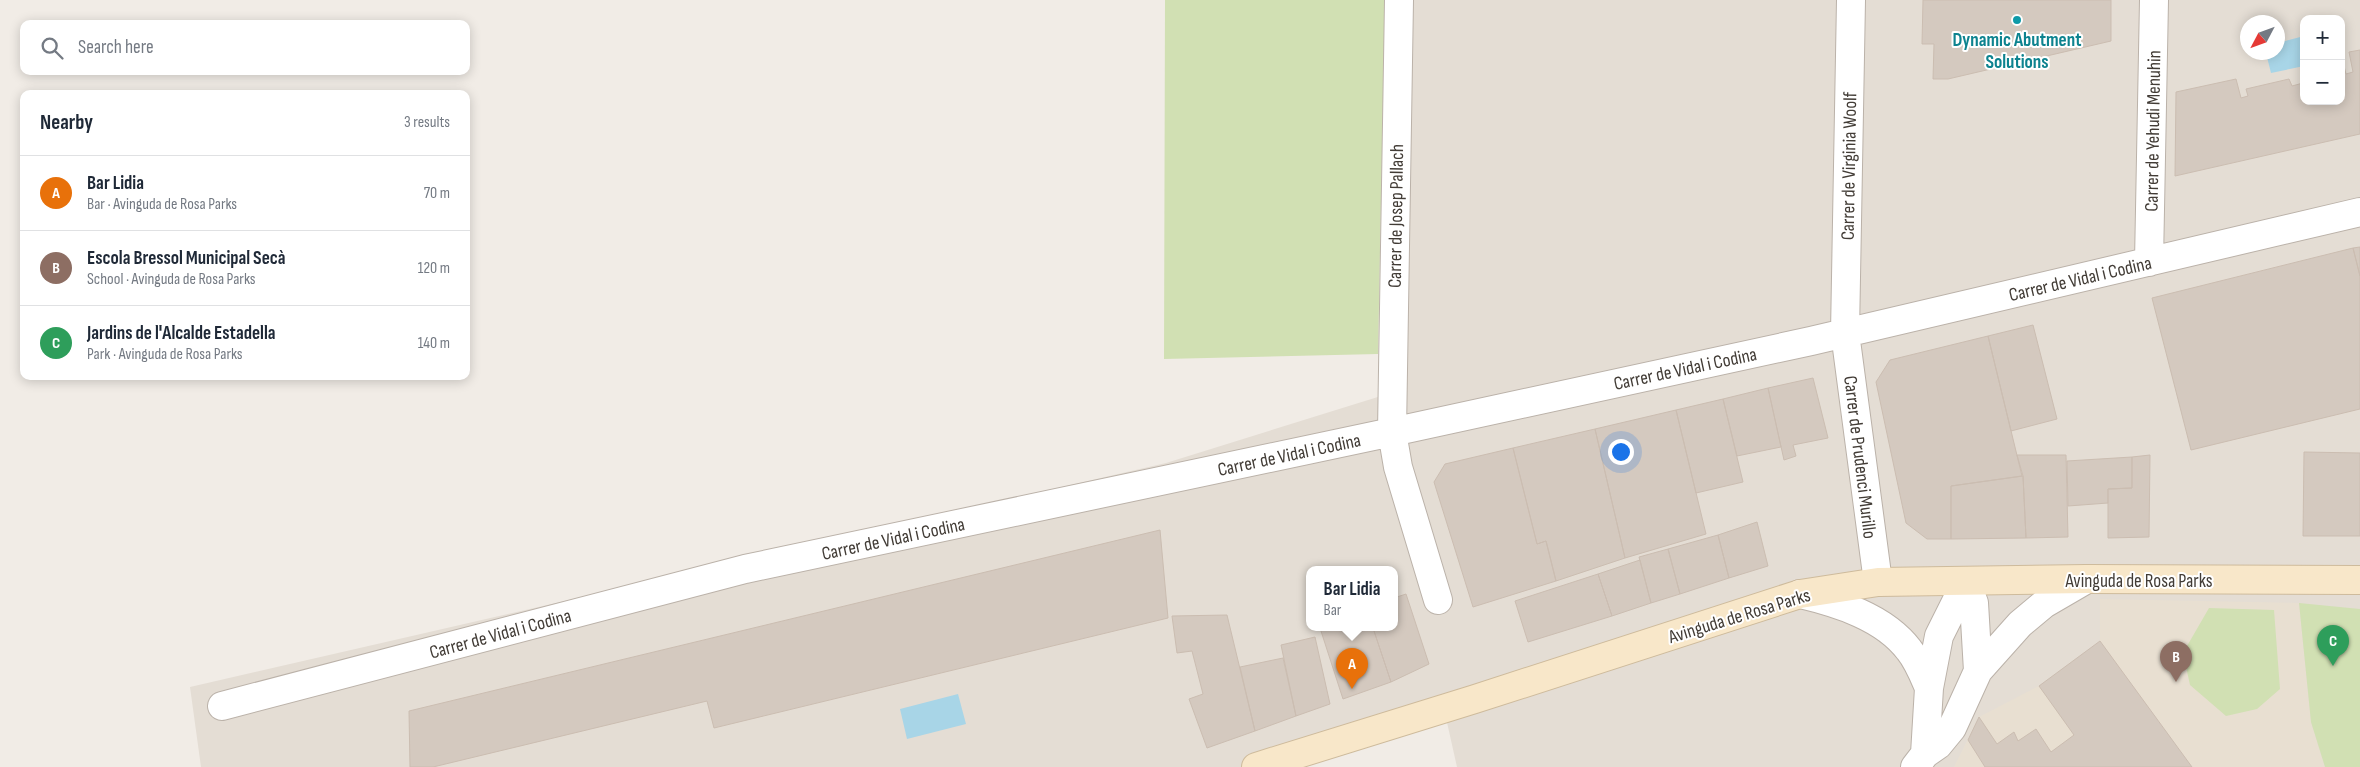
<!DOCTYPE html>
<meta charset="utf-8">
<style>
:root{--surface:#fff;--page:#f6f6f7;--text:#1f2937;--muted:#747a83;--line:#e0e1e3;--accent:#b45309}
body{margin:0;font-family:"Sofia Sans Condensed",sans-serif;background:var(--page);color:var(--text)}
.controls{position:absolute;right:15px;top:15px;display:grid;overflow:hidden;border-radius:10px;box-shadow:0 2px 12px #0003}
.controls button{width:45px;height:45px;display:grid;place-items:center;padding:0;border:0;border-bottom:1px solid var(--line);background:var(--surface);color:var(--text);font:25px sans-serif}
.compass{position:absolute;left:2240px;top:15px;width:45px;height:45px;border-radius:50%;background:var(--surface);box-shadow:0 2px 12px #0003;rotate:229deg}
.you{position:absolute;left:1620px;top:451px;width:18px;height:18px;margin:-12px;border:4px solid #fff;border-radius:50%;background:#1a73e8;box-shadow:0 0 0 8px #1a73e833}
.badge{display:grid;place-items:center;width:32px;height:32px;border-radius:50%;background:var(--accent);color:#fff;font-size:16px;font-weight:700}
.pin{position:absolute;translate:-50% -41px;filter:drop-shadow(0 1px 2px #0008)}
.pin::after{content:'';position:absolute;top:26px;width:18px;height:15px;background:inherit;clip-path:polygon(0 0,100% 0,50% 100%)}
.popup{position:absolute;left:1306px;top:566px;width:92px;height:65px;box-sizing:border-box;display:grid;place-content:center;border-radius:10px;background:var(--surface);filter:drop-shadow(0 1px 4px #0005);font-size:16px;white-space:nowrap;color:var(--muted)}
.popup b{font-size:19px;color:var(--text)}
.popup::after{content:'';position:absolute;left:50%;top:100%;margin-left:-10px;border:10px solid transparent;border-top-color:var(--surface)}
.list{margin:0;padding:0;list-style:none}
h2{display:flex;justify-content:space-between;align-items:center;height:65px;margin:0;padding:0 20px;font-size:21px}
h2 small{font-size:16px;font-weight:400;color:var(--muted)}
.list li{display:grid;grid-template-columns:32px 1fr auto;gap:15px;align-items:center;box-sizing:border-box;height:75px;padding:0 20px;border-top:1px solid var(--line)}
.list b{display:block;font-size:19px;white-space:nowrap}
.list p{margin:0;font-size:16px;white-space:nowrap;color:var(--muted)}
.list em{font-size:16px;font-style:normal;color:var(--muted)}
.icon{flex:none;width:28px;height:28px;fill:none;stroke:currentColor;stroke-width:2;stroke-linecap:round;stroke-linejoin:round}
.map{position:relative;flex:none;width:2360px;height:767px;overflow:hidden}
.search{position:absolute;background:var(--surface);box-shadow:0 2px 12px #0003;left:20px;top:20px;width:450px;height:55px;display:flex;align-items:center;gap:12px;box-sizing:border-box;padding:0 18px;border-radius:10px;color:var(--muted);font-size:19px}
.panel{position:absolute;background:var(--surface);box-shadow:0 2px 12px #0003;left:20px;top:90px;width:450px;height:290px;border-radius:10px}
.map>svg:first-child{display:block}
</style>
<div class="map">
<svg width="2360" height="767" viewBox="0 0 2360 767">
<rect width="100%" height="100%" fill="#f1ece6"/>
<path fill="#e4ddd4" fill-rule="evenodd" d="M1388 0H2360V767H1457L1444 709 1256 767H201L190 687 1166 463 1381 396ZM2304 19H2341V101H2304ZM2248 22H2278V52H2248ZM1310 570H1394V628H1310Z"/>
<path fill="#e8dfd1" d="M2100 599 2299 603 2311 722 2325 767H1954L1979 717 2039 686 2100 641Z"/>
<path fill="#d1e0b3" d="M1165 0H1385L1378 354 1164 359Z
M2299 603 2360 609V767H2325L2311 722Z
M2209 608 2274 610 2280 689 2257 709 2226 716 2190 685 2183 653Z"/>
<path fill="#a8d5e7" d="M2304 36V66L2271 73 2266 53 2278 52V43Z
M958 694 966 724 907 739 900 709Z"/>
<path fill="#d4c9bf" stroke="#cbbdb1" d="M1923 0H2111V41L1948 79H1933L1934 44H1922Z
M2360 50V134L2175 176 2176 92 2236 79 2241 98 2248 96 2246 89 2289 79 2292 86 2303 83 2301 77 2304 76V101H2341V67L2344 66 2346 74 2353 72 2349 52Z
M2360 247V276L2353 248Z
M2353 248 2360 276V409L2191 450 2152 298Z
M2033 325 2057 419 2011 431 1988 336Z
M1988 336 2022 476 1951 486V539H1927L1906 523 1876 382 1890 360Z
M1813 378 1828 438 1793 445 1796 456 1784 460 1768 388Z
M1768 388 1781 447 1737 456 1723 399Z
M1723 399 1743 482 1696 493 1676 410Z
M1676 410 1706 534 1625 558 1595 429Z
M1595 429 1625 558 1556 581 1546 541 1537 544 1513 448Z
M1513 448 1537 544 1546 541 1556 581 1473 607 1434 482 1445 464Z
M2304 452 2360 453V536H2303Z
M2017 455H2066L2068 537 2026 538 2023 476Z
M2150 455 2149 537 2108 538V489L2132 488V457Z
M2132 457V488L2108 489V503L2068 506 2067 461Z
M2023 476 2026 538 1951 539V486Z
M1757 522 1768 566 1729 578 1718 535Z
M1160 530 1168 618 714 728 707 701 433 767H410L409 711Z
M1718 535 1729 578 1680 594 1668 549Z
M1668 549 1680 594 1651 603 1639 557Z
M1640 560 1651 603 1612 616 1598 574Z
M1598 574 1612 616 1528 642 1515 601Z
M1406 594 1429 664 1391 682 1373 628H1394V598Z
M1227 615 1255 731 1207 748 1189 699 1203 694 1192 651 1177 653 1172 616Z
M1320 628H1373L1391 682 1343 699Z
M1315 637 1330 704 1296 716 1281 645Z
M2100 641 2192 767H1985L1968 740 1979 717 1997 744 2014 732 2018 741 2036 729 2051 752 2074 735 2039 686Z
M1283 658 1296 716 1255 731 1240 667Z"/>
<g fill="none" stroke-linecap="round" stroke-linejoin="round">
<g stroke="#bbb2a9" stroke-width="30">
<path id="street" d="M1399 0 1392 432 1398 467 1438 600
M1851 0 1845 333 1878 582
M2149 262 2154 0
M1966 582 1974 603 1978 671
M1800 594C1838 603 1884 617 1909 650 1918 661 1923 674 1929 688
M222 706 745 569 1392 432 1811 341 2360 212
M1925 754 1929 688 1939 636 1966 582
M1915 767 1925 754 1938 745 1952 728 1978 671 2020 624 2044 604 2087 579"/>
</g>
<g stroke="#cebb9c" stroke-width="30">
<path id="secondary" d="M1256 767 1475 699 1800 594 1878 582 2087 579 2360 580"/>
</g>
<use href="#street" stroke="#fff" stroke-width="28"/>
<use href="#secondary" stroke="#f8e7c9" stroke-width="28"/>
</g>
<circle fill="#0f9aa8" stroke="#fff" stroke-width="2" cx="2017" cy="20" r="5"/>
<g text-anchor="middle" stroke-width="4" stroke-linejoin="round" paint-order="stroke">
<g font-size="19" font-weight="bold" fill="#0d838f" stroke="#fff">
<text x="2017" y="46">Dynamic Abutment<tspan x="2017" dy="22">Solutions</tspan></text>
</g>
<g font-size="19" fill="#423c36" stroke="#fff">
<text transform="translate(2152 131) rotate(-89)" y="7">Carrer de Yehudi Menuhin</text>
<text transform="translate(1848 166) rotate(-89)" y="7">Carrer de Virginia Woolf</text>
<text transform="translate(1395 216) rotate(-89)" y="7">Carrer de Josep Pallach</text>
<text transform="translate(2080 278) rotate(-13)" y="7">Carrer de Vidal i Codina</text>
<text transform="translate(1685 368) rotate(-12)" y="7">Carrer de Vidal i Codina</text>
<text transform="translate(1289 454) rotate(-12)" y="7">Carrer de Vidal i Codina</text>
<text transform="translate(1861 457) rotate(83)" y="7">Carrer de Prudenci Murillo</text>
<text transform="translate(893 538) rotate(-12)" y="7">Carrer de Vidal i Codina</text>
<text x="2139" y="587">Avinguda de Rosa Parks</text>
<text transform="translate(1739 615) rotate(-17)" y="7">Avinguda de Rosa Parks</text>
<text transform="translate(500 633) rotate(-15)" y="7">Carrer de Vidal i Codina</text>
</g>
</g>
</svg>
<div class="controls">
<button>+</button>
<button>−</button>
</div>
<svg class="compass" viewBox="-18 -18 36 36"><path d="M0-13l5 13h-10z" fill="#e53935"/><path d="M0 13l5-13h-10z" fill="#747a83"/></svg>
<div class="you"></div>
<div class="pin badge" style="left:1352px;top:689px;background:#e8710a">A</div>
<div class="popup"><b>Bar Lidia</b>Bar</div>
<div class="pin badge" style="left:2176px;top:682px;background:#8d6e63">B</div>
<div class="pin badge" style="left:2333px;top:666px;background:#2e9e5b">C</div>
<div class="search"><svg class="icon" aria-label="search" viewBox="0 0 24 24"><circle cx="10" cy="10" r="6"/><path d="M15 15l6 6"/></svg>Search here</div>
<section class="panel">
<h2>Nearby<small>3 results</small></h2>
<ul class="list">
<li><span class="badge" style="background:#e8710a">A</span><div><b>Bar Lidia</b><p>Bar · Avinguda de Rosa Parks</p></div><em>70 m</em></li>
<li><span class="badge" style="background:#8d6e63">B</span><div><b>Escola Bressol Municipal Secà</b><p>School · Avinguda de Rosa Parks</p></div><em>120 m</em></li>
<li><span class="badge" style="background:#2e9e5b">C</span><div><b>Jardins de l'Alcalde Estadella</b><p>Park · Avinguda de Rosa Parks</p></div><em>140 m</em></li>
</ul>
</section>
</div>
